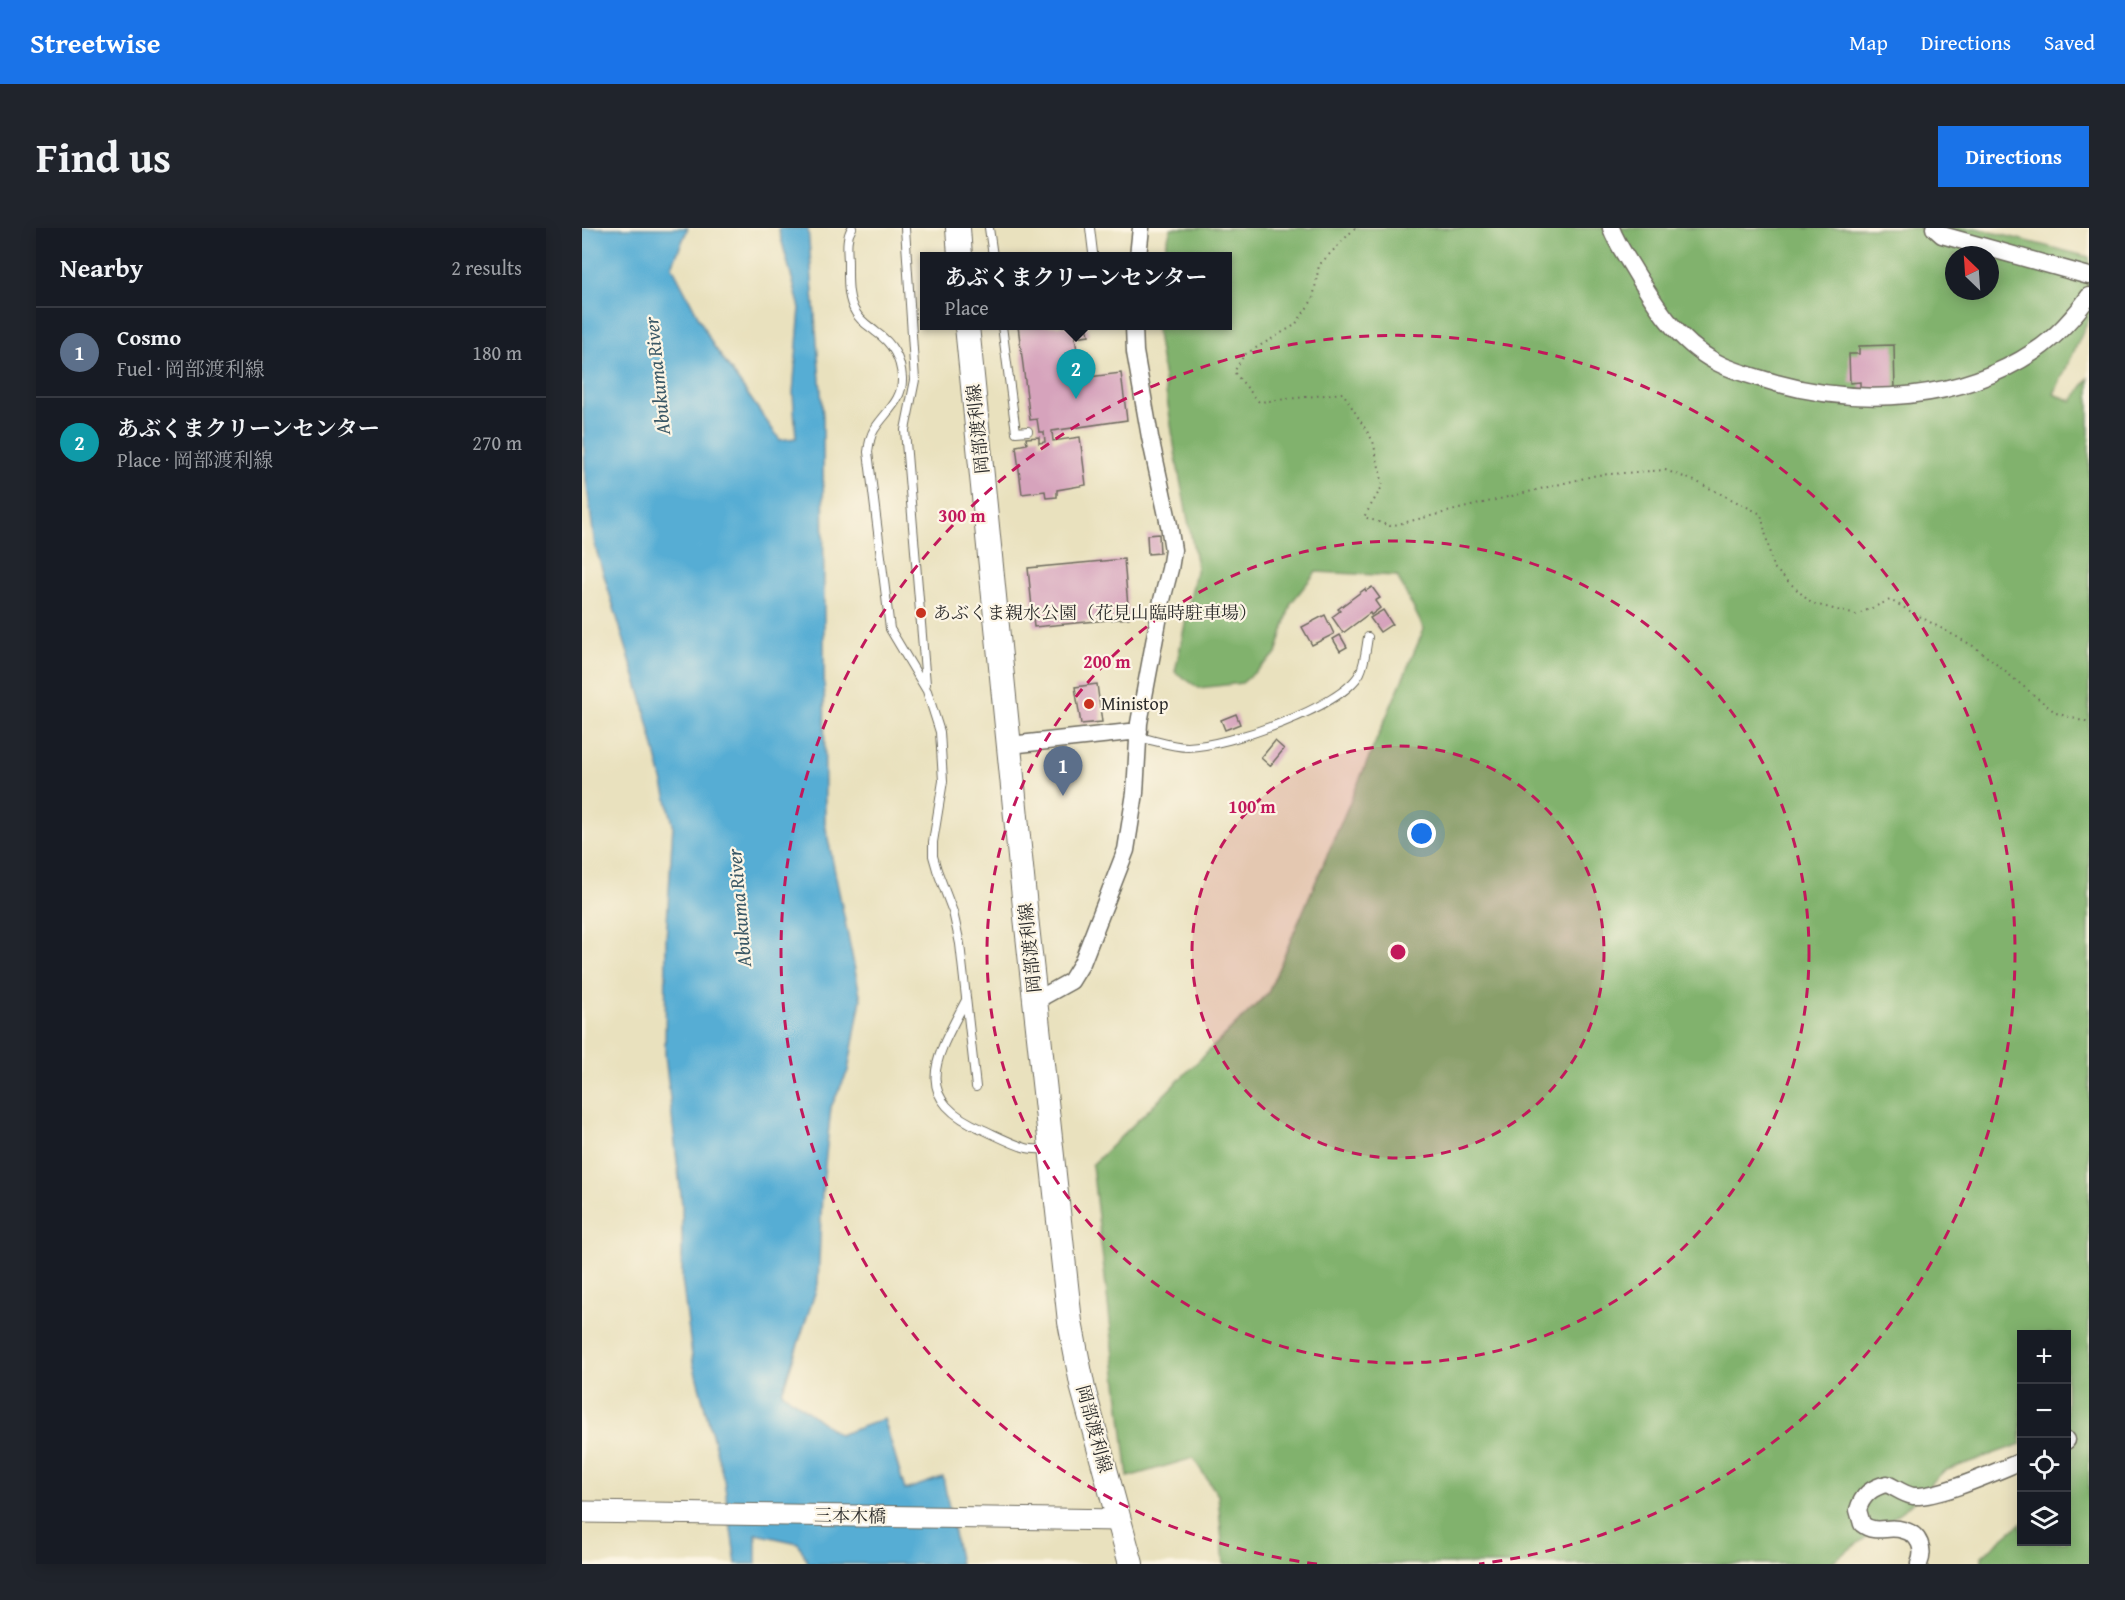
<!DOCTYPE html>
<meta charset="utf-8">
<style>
:root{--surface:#171b24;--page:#20242c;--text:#f1f3f6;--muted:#9ea1a6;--line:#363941;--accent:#1a73e8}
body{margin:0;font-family:"Gentium Book Plus","Noto Serif JP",serif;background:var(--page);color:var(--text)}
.controls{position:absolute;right:18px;bottom:18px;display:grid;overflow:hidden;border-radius:0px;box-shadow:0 3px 15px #0003}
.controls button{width:54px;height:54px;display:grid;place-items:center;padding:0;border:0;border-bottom:2px solid var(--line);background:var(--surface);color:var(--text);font:30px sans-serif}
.compass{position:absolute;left:1363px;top:18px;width:54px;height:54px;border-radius:50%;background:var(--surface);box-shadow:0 3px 15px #0003;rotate:335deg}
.you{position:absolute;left:840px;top:606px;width:21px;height:21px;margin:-15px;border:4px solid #fff;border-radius:50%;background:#1a73e8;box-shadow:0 0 0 9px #1a73e833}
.badge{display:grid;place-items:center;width:39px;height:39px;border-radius:50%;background:var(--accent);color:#fff;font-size:20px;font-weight:700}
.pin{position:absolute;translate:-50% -50px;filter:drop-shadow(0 2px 3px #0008)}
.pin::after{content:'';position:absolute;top:32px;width:21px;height:18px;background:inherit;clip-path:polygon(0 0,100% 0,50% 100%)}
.popup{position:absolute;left:338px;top:24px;width:312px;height:78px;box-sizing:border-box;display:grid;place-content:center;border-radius:0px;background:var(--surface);filter:drop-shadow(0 2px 4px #0005);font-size:20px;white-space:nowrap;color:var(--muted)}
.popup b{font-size:22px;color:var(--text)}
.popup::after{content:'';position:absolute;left:50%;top:100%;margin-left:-12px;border:12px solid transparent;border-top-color:var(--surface)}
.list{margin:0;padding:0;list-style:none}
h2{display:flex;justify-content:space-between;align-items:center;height:78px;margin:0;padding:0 24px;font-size:26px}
h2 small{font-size:20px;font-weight:400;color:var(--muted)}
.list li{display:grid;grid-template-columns:39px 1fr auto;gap:18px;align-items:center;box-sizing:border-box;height:90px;padding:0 24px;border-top:2px solid var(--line)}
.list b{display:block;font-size:22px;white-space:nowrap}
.list p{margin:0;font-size:20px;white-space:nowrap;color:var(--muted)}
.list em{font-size:20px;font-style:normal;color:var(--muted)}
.icon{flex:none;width:33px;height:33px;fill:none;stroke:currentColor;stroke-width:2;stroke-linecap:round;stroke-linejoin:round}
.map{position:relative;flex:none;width:1507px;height:1336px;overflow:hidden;border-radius:0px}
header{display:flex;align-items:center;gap:36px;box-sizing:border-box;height:84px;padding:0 30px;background:var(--accent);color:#fff}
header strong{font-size:28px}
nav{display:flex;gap:33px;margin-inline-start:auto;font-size:21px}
.intro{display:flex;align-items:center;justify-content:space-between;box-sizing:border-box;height:144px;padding:0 36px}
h1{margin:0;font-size:42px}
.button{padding:15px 27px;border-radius:0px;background:var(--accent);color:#fff;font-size:21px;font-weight:700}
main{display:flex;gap:36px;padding:0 36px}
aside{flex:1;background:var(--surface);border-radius:0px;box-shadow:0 3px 15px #0003}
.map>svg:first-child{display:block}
</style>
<header>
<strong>Streetwise</strong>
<nav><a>Map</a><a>Directions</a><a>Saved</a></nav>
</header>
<div class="intro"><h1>Find us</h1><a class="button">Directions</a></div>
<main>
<aside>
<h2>Nearby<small>2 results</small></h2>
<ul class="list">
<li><span class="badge" style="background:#5c6f8a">1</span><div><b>Cosmo</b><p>Fuel · 岡部渡利線</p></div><em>180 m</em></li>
<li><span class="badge" style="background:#0f9aa8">2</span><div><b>あぶくまクリーンセンター</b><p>Place · 岡部渡利線</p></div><em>270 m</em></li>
</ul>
</aside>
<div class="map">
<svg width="1507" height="1336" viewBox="0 0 1507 1336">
<rect width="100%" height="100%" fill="#fcf5e5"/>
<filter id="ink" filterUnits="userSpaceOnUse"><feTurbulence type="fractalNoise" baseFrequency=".0167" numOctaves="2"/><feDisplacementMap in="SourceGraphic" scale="12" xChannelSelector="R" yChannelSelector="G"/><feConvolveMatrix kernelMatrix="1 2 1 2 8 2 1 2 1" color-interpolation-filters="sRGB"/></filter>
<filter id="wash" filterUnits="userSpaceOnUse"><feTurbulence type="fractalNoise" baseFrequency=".008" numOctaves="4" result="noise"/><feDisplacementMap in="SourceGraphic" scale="24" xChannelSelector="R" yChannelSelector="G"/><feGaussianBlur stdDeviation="1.35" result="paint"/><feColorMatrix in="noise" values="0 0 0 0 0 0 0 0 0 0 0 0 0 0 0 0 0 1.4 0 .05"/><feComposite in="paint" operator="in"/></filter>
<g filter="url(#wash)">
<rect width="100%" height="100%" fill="#e9e1be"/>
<path fill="#81b26d" stroke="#566e4c" stroke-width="1.5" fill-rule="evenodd" d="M589 0H1394L1507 29V91L1472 166 1490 173 1507 150V1336H1400V1328L1439 1295 1440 1314H1484V1106H1440L1439 1216 1362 1243 1322 1282 1247 1336H642L636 1267 611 1230 546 1249 510 937 686 765 842 401 815 348 734 344 709 375 694 426 660 455 617 460 593 444 615 338 595 236 574 98H646V28H581ZM1372 27H1408V63H1372Z"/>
<path fill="#57add4" stroke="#416c80" stroke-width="1.5" d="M0 0H106L90 38 131 117 198 212 214 210 211 165 218 80 197 3V0H226L241 189 243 596 279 771 266 843 249 879 240 965 236 1056 200 1164 257 1207 302 1191 323 1262 361 1249 378 1336H227L216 1315 174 1306V1336H154L142 1252 111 1135 100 1051V977L83 827 84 712 91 596 60 471 13 318 3 245 0 152Z"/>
<g id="blocks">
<path fill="#d6a3bc" d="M436 98H505L507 107 493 109 499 150 539 145 545 192 470 203 471 213 498 209 504 257 475 262V269L464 270 463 263 440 266 434 218 445 216 444 210 457 209V215L463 214 462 204H457L455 191 448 192Z
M1312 117 1313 163 1278 164V154L1268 155 1267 126H1277V118Z
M577 306 578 325 566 326 565 307Z
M542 331 547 390 452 399 446 340Z
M790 359 798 370 793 373 798 380 789 387 788 385 761 405 750 389 758 383 756 381 783 361 784 363Z
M801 382 810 396 798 404 788 390Z
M743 387 752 406 730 417 720 399Z
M758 407 765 419 758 423 751 411Z
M515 456 520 494 499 496 493 459Z
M654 486 658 496 643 502 639 492Z
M693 513 702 521 688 538 679 530Z"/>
</g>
</g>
<g filter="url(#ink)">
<use href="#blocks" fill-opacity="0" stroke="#6e6b5e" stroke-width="1.5"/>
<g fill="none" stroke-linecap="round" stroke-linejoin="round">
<g stroke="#6e6b5e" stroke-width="10">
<path id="service" d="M270 0C263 11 266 24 266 36 266 52 265 71 274 85 279 94 287 98 294 104 310 115 319 131 320 150 321 173 303 184 292 202 288 208 287 216 286 224L308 401 345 463 358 504 361 553 351 614V628L355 642 371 684 378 716 394 859
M323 0 333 152 323 202 344 456
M407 0 411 28
M508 0 511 25
M420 98 434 204 446 203
M556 509C572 512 590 519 606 519 645 518 760 480 778 445 783 435 784 420 786 409
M384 772C355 828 326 870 402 902 415 908 430 916 444 920 451 922 460 921 467 921"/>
</g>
<g stroke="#6e6b5e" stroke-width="19">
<path id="minor" d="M1029 0C1034 14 1043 27 1051 40 1073 77 1095 113 1134 134 1152 144 1175 149 1194 155 1280 179 1378 173 1453 123 1473 110 1494 87 1507 68
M1352 0 1360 7 1507 48
M556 28 559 0
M428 517 557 503
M453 773 489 753 500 735 544 622 553 565 557 495 580 372 588 341 591 322 587 297 568 209 553 124 552 98
M1484 1213 1485 1212
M1337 1336C1343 1322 1338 1306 1321 1302 1306 1297 1294 1307 1280 1296L1276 1282C1280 1267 1290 1259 1305 1256 1314 1260 1321 1266 1331 1268 1356 1270 1415 1243 1440 1233"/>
</g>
<g stroke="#6e6b5e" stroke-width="23">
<path id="tertiary" d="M0 1284 536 1292"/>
</g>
<g stroke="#6e6b5e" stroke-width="26">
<path id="secondary" d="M376 0 378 28
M385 98 444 689 488 1094 501 1161 549 1336"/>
</g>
<path stroke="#6e6b5e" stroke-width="2" stroke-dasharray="1.5 4.5" stroke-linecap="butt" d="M773 0 737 37 731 71 713 97 662 127 652 144 677 174 761 165 791 213 801 257 782 289 808 298 1015 247 1083 242 1113 253 1179 286 1191 339 1229 375 1274 387 1308 372 1393 419 1474 485 1507 495"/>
<use href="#service" stroke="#fff" stroke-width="8"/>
<use href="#minor" stroke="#fff" stroke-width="16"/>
<use href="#tertiary" stroke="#fff" stroke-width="21"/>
<use href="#secondary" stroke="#fff" stroke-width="24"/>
</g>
</g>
<circle cx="816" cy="724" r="206" fill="#c2185b" fill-opacity=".12"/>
<g fill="none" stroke="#c2185b" stroke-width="3" stroke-dasharray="10 8">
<circle cx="816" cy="724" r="206"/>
<circle cx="816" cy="724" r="411"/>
<path d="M735 1336A617 617 0 1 1 897 1336"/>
</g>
<g fill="#c8321e" stroke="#fcf5e5" stroke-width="2">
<circle cx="339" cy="385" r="6"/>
<circle cx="507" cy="476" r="6"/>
</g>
<g text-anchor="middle" stroke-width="4.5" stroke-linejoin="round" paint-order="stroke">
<g font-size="18" fill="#2b2b2b" stroke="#fcf5e5">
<text transform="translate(396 201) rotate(-96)" y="6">岡部渡利線</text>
<text transform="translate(448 720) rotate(-96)" y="6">岡部渡利線</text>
<text transform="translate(512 1201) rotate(75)" y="6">岡部渡利線</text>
<text transform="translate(268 1288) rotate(1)" y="6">三本木橋</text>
</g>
<g font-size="18" fill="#2b2b2b" stroke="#fcf5e5" text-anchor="start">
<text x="351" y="391">あぶくま親水公園（花見山臨時駐車場）</text>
<text x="519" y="482">Ministop</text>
</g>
<g font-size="20" font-style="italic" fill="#3a5866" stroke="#fcf5e5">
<text transform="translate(75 148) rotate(-96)" y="7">Abukuma River</text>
<text transform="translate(157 680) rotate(-95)" y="7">Abukuma River</text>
</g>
</g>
<circle cx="816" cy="724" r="9" fill="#c2185b" stroke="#fcf5e5" stroke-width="3"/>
<g font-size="18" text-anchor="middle" font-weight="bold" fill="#c2185b" stroke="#fcf5e5" stroke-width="4.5" stroke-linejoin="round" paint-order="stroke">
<text x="380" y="294">300 m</text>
<text x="525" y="440">200 m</text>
<text x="670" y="585">100 m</text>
</g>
</svg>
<div class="controls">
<button>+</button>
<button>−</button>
<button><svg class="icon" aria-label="locate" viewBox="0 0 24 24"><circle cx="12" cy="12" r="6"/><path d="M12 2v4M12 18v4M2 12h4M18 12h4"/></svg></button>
<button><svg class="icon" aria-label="layers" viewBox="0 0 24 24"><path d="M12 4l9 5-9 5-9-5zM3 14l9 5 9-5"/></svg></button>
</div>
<svg class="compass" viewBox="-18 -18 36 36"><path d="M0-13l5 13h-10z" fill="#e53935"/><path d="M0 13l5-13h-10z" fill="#9ea1a6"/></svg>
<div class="you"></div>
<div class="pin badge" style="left:481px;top:568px;background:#5c6f8a">1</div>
<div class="pin badge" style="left:494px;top:171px;background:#0f9aa8">2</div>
<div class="popup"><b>あぶくまクリーンセンター</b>Place</div>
</div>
</main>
